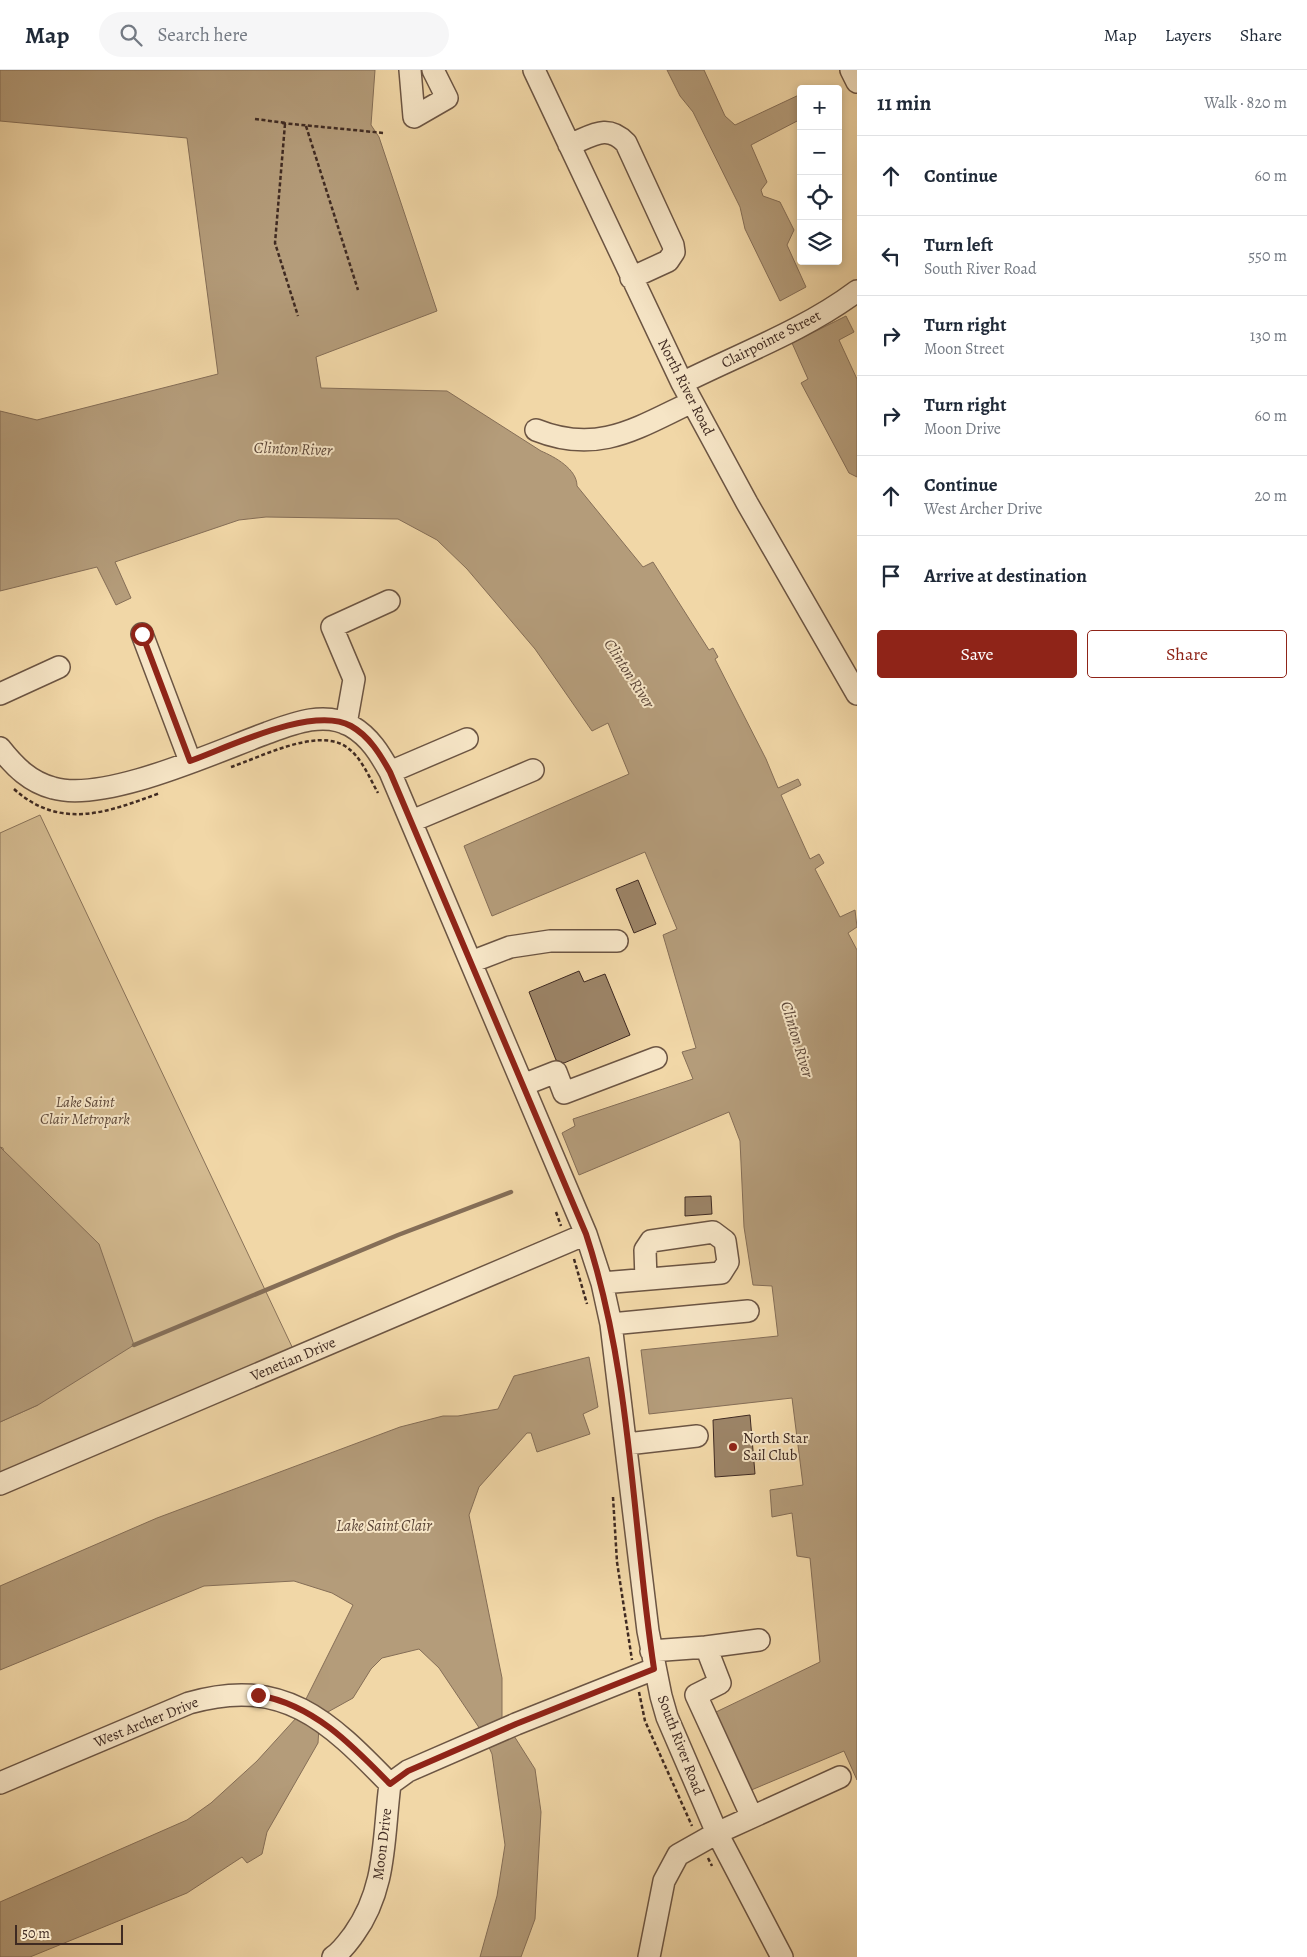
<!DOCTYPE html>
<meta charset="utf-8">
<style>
:root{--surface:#fff;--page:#f6f6f7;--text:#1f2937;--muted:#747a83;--line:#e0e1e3;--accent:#8f2418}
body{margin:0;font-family:Alegreya,serif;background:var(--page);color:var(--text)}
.controls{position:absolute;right:15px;top:15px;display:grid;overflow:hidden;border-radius:5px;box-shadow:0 2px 8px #0003}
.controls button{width:45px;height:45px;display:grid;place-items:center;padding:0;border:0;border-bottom:1px solid var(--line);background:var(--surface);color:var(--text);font:25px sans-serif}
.scale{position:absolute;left:15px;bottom:12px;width:108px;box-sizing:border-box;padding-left:5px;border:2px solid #3f2a22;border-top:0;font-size:14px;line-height:18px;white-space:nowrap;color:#3f2a22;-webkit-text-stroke:4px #f6e5c6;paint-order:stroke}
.stop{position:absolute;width:15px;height:15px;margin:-11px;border:4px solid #8f2418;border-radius:50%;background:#fff}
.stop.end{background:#8f2418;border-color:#fff;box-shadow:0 1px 5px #0008}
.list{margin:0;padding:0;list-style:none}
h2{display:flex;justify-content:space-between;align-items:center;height:65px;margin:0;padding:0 20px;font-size:21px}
h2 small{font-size:16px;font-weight:400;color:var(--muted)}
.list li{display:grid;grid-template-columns:32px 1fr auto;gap:15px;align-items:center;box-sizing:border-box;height:80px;padding:0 20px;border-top:1px solid var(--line)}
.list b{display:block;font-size:19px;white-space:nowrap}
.list p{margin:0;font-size:16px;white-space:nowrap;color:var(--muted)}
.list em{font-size:16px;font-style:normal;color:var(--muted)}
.actions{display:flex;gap:10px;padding:15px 20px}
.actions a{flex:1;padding:11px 0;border:1px solid var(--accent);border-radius:5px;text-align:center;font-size:18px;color:var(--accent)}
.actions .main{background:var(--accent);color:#fff}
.icon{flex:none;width:28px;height:28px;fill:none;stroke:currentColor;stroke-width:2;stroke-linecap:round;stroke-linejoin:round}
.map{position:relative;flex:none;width:857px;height:1887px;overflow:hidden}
header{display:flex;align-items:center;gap:30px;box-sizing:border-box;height:70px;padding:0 25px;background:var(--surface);border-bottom:1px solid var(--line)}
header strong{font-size:24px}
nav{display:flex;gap:28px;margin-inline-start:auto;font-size:18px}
.search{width:350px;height:45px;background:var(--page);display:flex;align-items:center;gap:12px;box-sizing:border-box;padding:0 18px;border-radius:28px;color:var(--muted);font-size:19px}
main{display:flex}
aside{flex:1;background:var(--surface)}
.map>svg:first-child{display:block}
</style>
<header>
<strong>Map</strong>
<div class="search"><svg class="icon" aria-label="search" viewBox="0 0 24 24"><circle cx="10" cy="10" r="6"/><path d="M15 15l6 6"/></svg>Search here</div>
<nav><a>Map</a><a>Layers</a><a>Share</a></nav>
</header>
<main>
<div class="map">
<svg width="857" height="1887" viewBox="0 0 857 1887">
<rect width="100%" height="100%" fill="#f1d7a7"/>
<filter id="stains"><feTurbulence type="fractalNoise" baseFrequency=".004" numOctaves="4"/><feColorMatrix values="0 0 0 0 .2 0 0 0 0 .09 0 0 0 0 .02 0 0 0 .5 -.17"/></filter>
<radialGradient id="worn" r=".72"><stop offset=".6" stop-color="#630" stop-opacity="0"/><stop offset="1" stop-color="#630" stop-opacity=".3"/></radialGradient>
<path fill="#d3ba90" stroke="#897259" d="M40 745 294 1281 0 1408V1352L38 1335 3 1078 0 1077V763Z"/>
<path fill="#b49c7a" stroke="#856e57" d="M0 0H375L371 55 379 67 437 241 316 287 321 318 447 321 541 381C555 387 577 399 577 416L643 497 653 492 709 580 713 578 718 587 715 589 766 689 778 718 798 709 801 715 781 725 810 789 819 784 824 793 815 799 840 847 855 840 857 857 848 863 857 880V1710L844 1681 749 1721 716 1642 820 1592 810 1488 797 1486 792 1443 772 1447 770 1420 803 1415 792 1328 649 1344 641 1280 778 1266 772 1216 753 1215 744 1157 740 1071 729 1042 579 1105 562 1063 575 1056 573 1049 693 1009 682 982 696 978 663 865 677 859 645 782 492 846 464 776 629 704 608 653 592 661 535 579 467 499 437 470 398 449 266 447 239 450 115 492 131 528 116 535 97 497 0 521V341L37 350 218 304 187 68 0 51Z
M667 0H704L725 46 735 55 801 24V49L751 75 767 112 761 120 763 126 780 132 794 160 787 175 806 217 780 231 745 159 740 137 693 42 680 26Z
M846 246 854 262 839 270 857 309V407L849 403 801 313 808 309 792 273Z
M0 1077 99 1174 134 1275 38 1335 0 1352Z
M589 1287 598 1337 583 1344 590 1364 537 1382 531 1363H527L479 1417 469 1445 502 1608V1647L535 1699 541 1742 535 1849 521 1887H480L497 1826 505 1775 492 1684 482 1662 439 1598 419 1579 382 1588 371 1599 353 1628 326 1643 319 1657 318 1673 267 1762 262 1784 247 1793 242 1787 187 1823 30 1887H0V1832L187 1750 211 1733 257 1691 297 1647 353 1535 332 1523 294 1511 204 1516 0 1600V1516L157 1448 400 1357 443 1346H458L498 1339 514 1306Z"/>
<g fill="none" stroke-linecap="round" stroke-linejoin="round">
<path stroke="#856e57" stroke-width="4.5" d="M134 1275 398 1165 511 1122"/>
</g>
<path fill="#9c8467" stroke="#3f2a22" d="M638 810 656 854 634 863 616 819Z
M579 901 584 912 605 904 630 965 564 993 556 990 529 922Z
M711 1126 712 1144 685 1146V1127Z
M750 1345 755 1404 715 1407 713 1350Z"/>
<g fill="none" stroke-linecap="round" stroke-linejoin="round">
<g stroke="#6c5543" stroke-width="24">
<path id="minor" d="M410 0 414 47 447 28 433 0
M534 0 682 313 747 433 857 624
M851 0 857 12
M569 75C592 66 607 53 626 73L673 175 674 182 668 191 631 208
M682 313C740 284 805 260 857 221
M536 360C598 385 637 358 692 332
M142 564 190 691
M0 624 59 597
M346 654 354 609 332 557 389 531
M0 678C15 697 30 712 53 718 105 733 215 682 267 663 294 653 325 641 351 656 370 667 380 684 390 702L586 1164 602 1213 611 1254 648 1561 661 1626 667 1647 717 1763 782 1887
M390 702 467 669
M412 751 533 700
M471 892 510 877 550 871H617
M523 1015 556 1002 564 1023 656 988
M602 1213 721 1203 728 1192 725 1171 713 1162 651 1171 645 1180 646 1209
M611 1254 748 1241
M627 1374 697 1366
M0 1414 586 1164
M706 1577 759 1570
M651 1581 706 1577 720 1613 696 1625 752 1747
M0 1713 189 1633C283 1606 328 1650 390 1714 383 1768 387 1818 354 1864 348 1872 342 1881 333 1887
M390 1714 408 1701 516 1654 654 1599
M649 1887 664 1811 678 1785 717 1763 840 1707"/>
</g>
<path stroke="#3f2a22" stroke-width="2.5" stroke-dasharray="4 2.5" stroke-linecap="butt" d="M255 49 286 53
M282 53 384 63
M285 54 275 173 298 246
M306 56 358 220
M231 697C261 687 316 658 345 676 361 686 369 707 378 723
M14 719C61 761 108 742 160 723
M556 1142 561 1156
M574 1189 587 1234
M613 1427 617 1492 632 1590
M639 1622 645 1651 692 1756
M708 1788 712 1796"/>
<use href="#minor" stroke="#f6e5c6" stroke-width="21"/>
</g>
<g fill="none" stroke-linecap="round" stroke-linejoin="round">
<path stroke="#8f2418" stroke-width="6" d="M142 564 190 691C229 677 313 635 351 656 369 666 380 684 390 702L586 1164C632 1304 632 1454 654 1599L516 1654 408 1701 390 1714C352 1675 314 1635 258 1625"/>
</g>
<circle fill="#8f2418" stroke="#f6e5c6" stroke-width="2" cx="733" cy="1377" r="5"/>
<g text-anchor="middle" stroke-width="4" stroke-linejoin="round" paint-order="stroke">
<g font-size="15" fill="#3f2a22" stroke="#f6e5c6">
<text transform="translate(771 269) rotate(-27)" y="5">Clairpointe Street</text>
<text transform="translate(686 317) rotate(63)" y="5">North River Road</text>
<text transform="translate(293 1289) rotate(-23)" y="5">Venetian Drive</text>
<text transform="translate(146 1652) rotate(-22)" y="5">West Archer Drive</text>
<text transform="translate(681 1675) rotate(69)" y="5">South River Road</text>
<text transform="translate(382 1774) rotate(-83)" y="5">Moon Drive</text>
</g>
<g font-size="15" font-style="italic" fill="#5d4738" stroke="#f6e5c6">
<text x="85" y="1037">Lake Saint<tspan x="85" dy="17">Clair Metropark</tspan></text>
</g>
<g font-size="15" fill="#3f2a22" stroke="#f6e5c6" text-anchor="start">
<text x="743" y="1373">North Star<tspan x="743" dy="17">Sail Club</tspan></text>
</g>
<g font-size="16" font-style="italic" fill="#5c4638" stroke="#f6e5c6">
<text transform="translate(293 378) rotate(2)" y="6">Clinton River</text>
<text transform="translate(630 603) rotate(57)" y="6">Clinton River</text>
<text transform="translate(798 969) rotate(73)" y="6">Clinton River</text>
<text x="384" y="1461">Lake Saint Clair</text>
</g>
</g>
<rect width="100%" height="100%" filter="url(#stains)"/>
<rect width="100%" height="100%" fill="url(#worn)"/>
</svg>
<div class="controls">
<button>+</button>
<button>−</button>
<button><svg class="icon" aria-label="locate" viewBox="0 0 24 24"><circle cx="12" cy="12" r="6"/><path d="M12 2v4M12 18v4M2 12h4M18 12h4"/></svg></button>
<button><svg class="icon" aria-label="layers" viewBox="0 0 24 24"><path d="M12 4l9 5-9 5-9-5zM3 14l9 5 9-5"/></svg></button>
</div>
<div class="scale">50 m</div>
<div class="stop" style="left:142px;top:564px"></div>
<div class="stop end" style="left:258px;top:1625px"></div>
</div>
<aside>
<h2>11 min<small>Walk · 820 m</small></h2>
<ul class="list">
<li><svg class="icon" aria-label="ahead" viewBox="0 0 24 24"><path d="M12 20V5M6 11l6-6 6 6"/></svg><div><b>Continue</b></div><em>60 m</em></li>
<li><svg class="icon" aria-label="left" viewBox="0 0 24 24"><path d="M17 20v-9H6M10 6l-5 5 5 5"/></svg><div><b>Turn left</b><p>South River Road</p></div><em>550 m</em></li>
<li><svg class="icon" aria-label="right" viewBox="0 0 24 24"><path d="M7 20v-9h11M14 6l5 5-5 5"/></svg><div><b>Turn right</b><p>Moon Street</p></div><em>130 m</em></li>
<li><svg class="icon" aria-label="right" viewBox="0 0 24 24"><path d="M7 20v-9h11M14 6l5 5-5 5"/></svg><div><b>Turn right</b><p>Moon Drive</p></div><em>60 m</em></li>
<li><svg class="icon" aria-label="ahead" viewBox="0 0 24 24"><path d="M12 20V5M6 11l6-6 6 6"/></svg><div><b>Continue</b><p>West Archer Drive</p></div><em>20 m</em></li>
<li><svg class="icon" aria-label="arrive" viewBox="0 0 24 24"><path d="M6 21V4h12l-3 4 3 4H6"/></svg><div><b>Arrive at destination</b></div></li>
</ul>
<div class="actions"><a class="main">Save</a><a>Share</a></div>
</aside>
</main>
